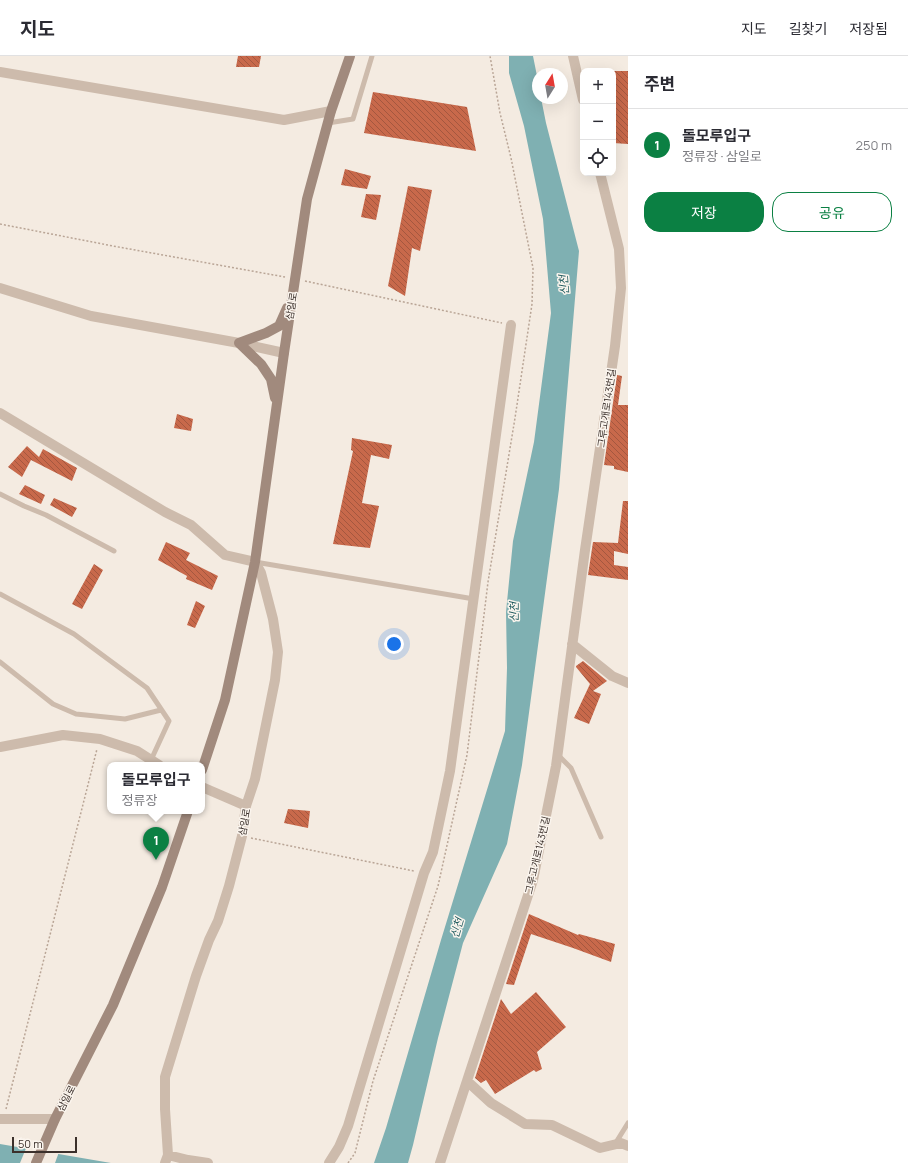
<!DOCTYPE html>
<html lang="ko">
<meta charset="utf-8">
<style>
:root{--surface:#fff;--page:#f2f2f3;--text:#2b2b33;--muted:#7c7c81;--line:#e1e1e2;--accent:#0b8043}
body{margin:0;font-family:Manrope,"Noto Sans KR",sans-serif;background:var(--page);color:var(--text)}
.controls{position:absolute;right:12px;top:12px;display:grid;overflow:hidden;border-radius:8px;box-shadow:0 4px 16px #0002}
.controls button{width:36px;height:36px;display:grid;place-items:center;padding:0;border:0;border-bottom:1px solid var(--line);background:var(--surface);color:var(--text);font:20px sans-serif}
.compass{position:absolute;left:532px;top:12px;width:36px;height:36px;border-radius:50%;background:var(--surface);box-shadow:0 4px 16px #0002;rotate:11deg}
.scale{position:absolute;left:12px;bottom:10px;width:65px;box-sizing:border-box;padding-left:4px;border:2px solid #3b302b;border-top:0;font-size:11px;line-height:14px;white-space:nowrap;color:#3b302b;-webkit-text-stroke:3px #fbf5ee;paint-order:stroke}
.you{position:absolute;left:394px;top:588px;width:14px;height:14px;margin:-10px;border:3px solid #fff;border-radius:50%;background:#1a73e8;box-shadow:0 0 0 6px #1a73e833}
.badge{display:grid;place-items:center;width:26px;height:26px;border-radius:50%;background:var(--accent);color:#fff;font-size:13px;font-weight:700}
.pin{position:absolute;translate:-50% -33px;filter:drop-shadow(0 1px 2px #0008)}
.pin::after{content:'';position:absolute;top:21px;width:14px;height:12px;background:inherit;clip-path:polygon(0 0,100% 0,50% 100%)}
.popup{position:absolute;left:107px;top:706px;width:98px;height:52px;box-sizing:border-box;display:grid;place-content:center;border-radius:8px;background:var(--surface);filter:drop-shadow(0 1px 3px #0005);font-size:13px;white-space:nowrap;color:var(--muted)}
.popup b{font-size:15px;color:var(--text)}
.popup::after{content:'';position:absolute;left:50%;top:100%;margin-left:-8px;border:8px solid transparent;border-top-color:var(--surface)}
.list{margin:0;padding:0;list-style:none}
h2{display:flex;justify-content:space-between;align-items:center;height:52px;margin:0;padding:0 16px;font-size:17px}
h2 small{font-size:13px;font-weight:400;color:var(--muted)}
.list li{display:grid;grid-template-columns:26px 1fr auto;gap:12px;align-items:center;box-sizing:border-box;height:72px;padding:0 16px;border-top:1px solid var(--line)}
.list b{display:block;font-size:15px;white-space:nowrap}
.list p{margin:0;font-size:13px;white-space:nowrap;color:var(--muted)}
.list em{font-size:13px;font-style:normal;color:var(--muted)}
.actions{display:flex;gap:8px;padding:12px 16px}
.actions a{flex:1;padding:9px 0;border:1px solid var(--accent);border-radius:16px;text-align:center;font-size:14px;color:var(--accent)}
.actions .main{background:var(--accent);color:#fff}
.icon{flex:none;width:22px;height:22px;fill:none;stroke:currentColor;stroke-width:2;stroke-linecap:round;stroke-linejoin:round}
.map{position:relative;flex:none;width:628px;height:1107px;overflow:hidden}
header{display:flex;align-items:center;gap:24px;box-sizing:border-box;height:56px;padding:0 20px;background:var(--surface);border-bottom:1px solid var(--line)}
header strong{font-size:19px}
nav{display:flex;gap:22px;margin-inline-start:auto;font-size:14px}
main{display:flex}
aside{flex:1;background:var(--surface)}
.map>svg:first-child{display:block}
</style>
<header>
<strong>지도</strong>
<nav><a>지도</a><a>길찾기</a><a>저장됨</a></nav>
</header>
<main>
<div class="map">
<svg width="628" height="1107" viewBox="0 0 628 1107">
<defs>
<pattern id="building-back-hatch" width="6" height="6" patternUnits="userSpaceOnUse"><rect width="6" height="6" fill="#c8694b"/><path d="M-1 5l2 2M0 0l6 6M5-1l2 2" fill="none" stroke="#a4573f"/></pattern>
</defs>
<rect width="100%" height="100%" fill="#f4ebe1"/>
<path fill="#7fb0b2" d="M509 0H533L538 25V42H541L546 67 579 195 559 433 522 709 507 788 463 887 438 982 413 1089 408 1107H374L386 1072 441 884 505 675 507 612 506 556 513 485 534 386 551 257 543 163 524 70 509 17Z
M0 1088 111 1107H0Z"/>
<path fill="#f4ebe1" d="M27 1090 59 1096 55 1107H20Z"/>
<path fill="url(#building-back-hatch)" d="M238 0H261L259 11H236Z
M613 15H628V88L613 87Z
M373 36 467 51 476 95 364 77Z
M345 113 371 120 367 133 341 129Z
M408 130 432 134 420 195 412 192 405 240 388 230Z
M366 138 381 139 376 164 361 161Z
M617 319 622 320 618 349H628V416L614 413V410L604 409Z
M177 358 193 363 191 375 174 372Z
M352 382 392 389 389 403 371 399 362 447 379 450 370 492 333 488 353 395 351 394Z
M27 390 39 401 43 393 77 412 72 425 31 404 22 421 8 411Z
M25 429 45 439 41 448 19 438Z
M54 442 77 452 72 461 50 449Z
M623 445H628V498L614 495V509L628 511V524L588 519 593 486 618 487Z
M166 486 190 497 186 504 218 520 212 534 186 523 187 520 158 504Z
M94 508 103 514 82 553 72 548Z
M196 545 205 550 195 572 187 569Z
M583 605 607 625 593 635 601 638 589 668 574 662 590 628 576 611V610Z
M288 753 310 755 308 772 284 767Z
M529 858 578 879 579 878 615 888 611 906 573 892 531 878 514 929 506 928Z
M536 936 566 971 537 996 542 1013 536 1016 534 1014 495 1038 486 1024 481 1027 475 1022 501 943 511 958Z"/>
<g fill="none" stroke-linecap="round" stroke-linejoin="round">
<path stroke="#b9a596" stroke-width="1.5" stroke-dasharray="2 2" stroke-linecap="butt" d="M0 168 113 190 285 221
M305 225 502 267
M251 782 414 815
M6 1053 97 693
M348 1107 355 1097 373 1025 438 830 467 699 488 526 515 362 532 248 533 212 511 102 500 57 490 0"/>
<path stroke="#cdbbac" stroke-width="5" d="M328 67 353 63 372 0
M0 438 24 450 46 459 114 495
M255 506 474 543
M0 538 74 578 147 632 169 665 151 704
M0 606 53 648 76 658 125 663 161 654
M558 699 571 712 601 781
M615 1088 628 1067"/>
<path stroke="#cdbbac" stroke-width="10" d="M573 0 583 44
M0 16 284 64 331 55
M0 232 91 260 239 287 284 297
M0 357 165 456 191 469 225 499 255 506 261 517 273 563 278 596 275 624 255 723 246 750 242 780 229 830 218 865 209 884 196 920 165 1021V1053L168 1099 165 1107
M572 588 612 620 628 627
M0 691 63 679 100 683 137 695 159 709
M202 731 246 750
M467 1025 491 1047 525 1068 552 1069 600 1092 621 1087 628 1090
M0 1063H55
M168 1099 188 1104 208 1107
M329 1107 339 1091 348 1070 424 817 433 796 450 715 511 269
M440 1107 533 824 556 710 585 494 615 290 621 232 619 193 600 117"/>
<path stroke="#a18a7d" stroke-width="10" d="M275 342 271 323 261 308 239 287 266 277 279 270 287 252
M202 714 225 644 255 506 284 297 307 143 331 55 350 0
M36 1107 55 1063 113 949 162 831 188 755"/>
</g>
<g text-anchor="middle" stroke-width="3" stroke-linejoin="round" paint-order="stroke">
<g font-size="10" fill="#3b302b" stroke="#fbf5ee">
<text transform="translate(291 250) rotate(-81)" y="4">삼일로</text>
<text transform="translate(606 352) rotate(-82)" y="4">그루고개로143번길</text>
<text transform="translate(244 766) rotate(-80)" y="4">삼일로</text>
<text transform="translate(537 799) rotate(-77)" y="4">그루고개로143번길</text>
<text transform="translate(66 1042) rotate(-63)" y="4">삼일로</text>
</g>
<g font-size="11" font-style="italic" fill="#1f5a5e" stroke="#fbf5ee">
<text transform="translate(564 229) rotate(-95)" y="4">신천</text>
<text transform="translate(514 556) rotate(-90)" y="4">신천</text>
<text transform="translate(457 872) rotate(-74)" y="4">신천</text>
</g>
</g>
</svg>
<div class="controls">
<button>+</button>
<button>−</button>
<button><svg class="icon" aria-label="locate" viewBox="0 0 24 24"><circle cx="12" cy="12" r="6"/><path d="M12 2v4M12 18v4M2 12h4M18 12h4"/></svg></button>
</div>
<svg class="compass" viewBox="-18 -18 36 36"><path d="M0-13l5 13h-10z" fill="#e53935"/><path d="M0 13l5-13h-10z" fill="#7c7c81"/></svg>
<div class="scale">50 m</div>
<div class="you"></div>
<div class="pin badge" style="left:156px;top:804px">1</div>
<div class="popup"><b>돌모루입구</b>정류장</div>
</div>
<aside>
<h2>주변<small></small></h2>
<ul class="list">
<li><span class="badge">1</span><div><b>돌모루입구</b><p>정류장 · 삼일로</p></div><em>250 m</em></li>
</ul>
<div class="actions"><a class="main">저장</a><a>공유</a></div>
</aside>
</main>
